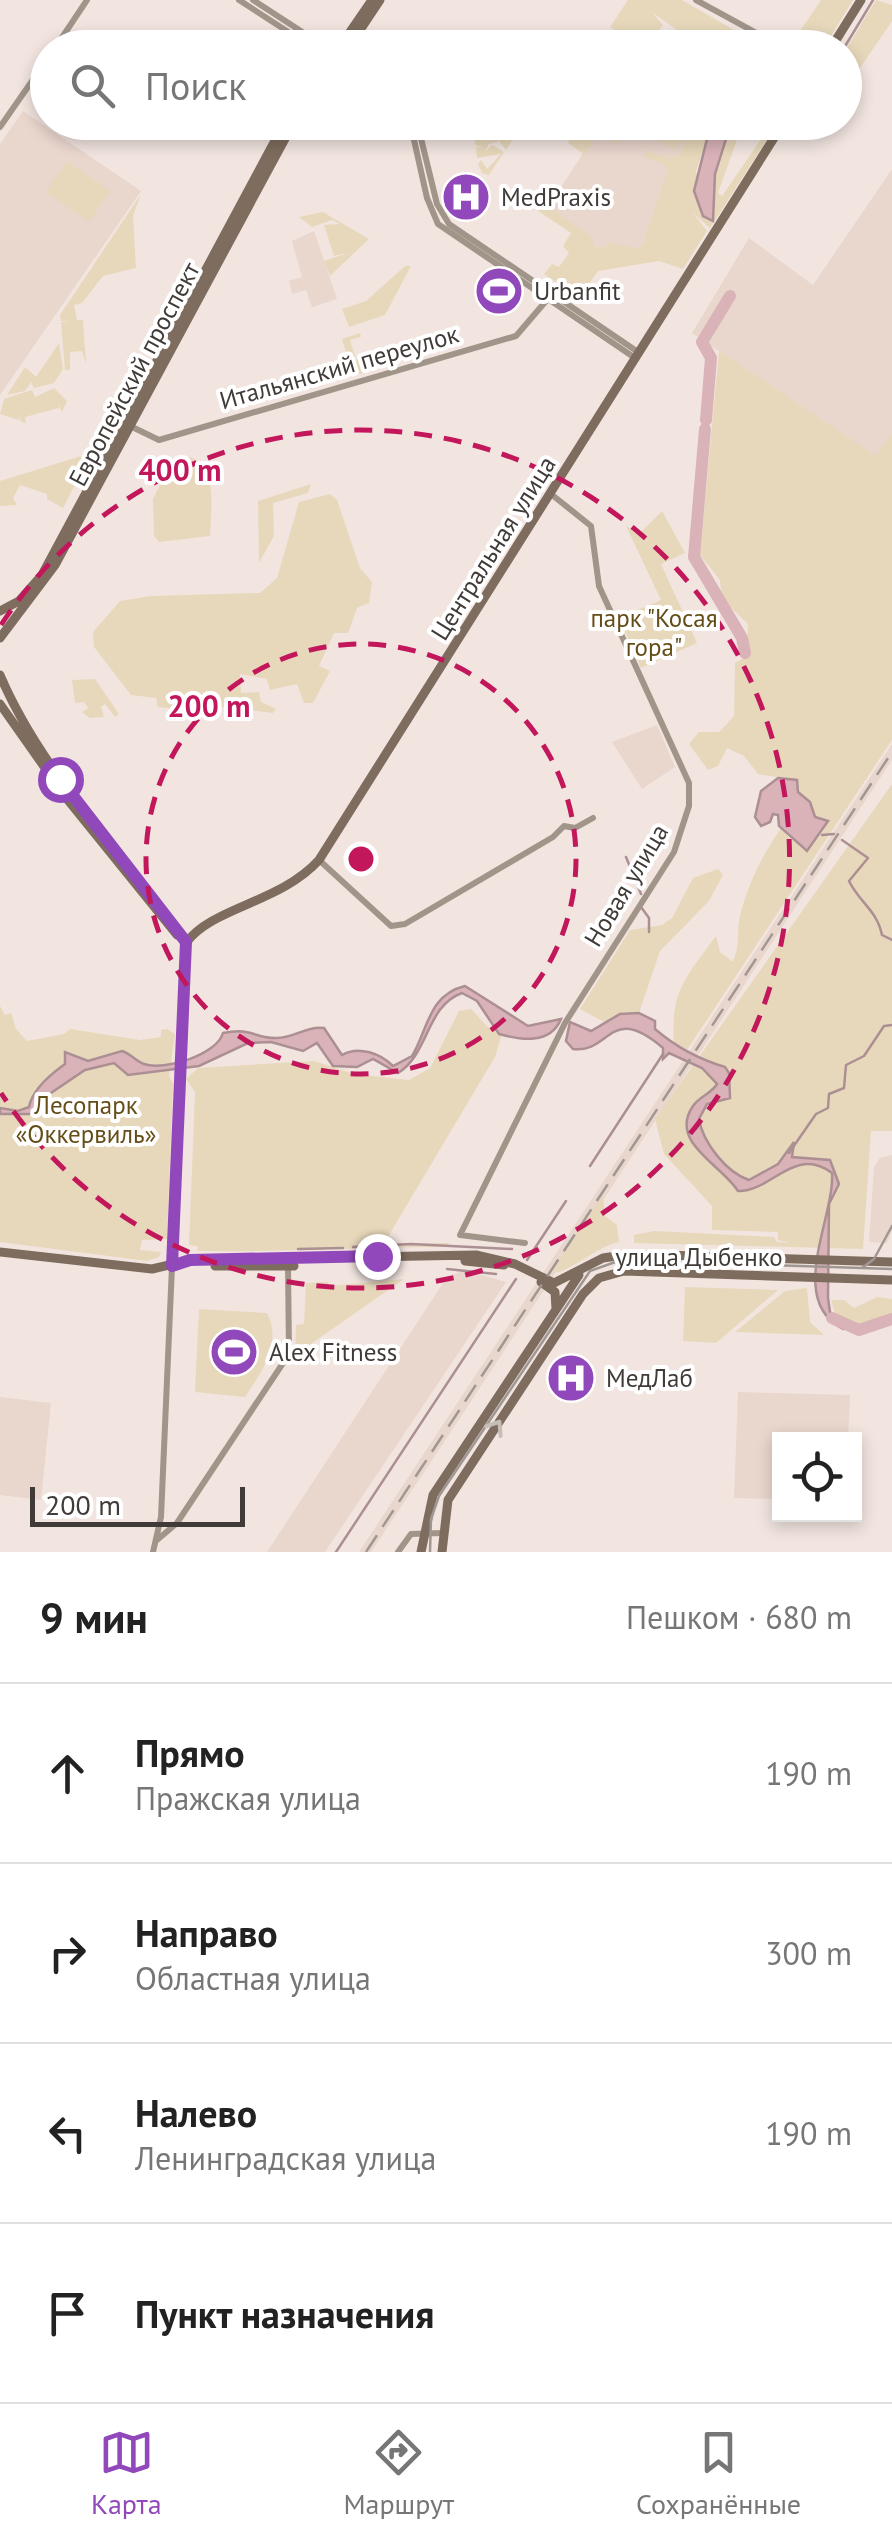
<!DOCTYPE html>
<html lang="ru">
<meta charset="utf-8">
<style>
:root{--surface:#fff;--page:#f6f6f6;--text:#222;--muted:#767676;--line:#e0e0e0;--accent:#9148bb}
body{margin:0;font-family:"PT Sans",sans-serif;background:var(--page);color:var(--text)}
.controls{position:absolute;right:30px;bottom:30px;display:grid;overflow:hidden;border-radius:0px;box-shadow:0 5px 15px #0003}
.controls button{width:90px;height:90px;display:grid;place-items:center;padding:0;border:0;border-bottom:2px solid var(--line);background:var(--surface);color:var(--text);font:50px sans-serif}
.scale{position:absolute;left:30px;bottom:25px;width:215px;box-sizing:border-box;padding-left:10px;border:5px solid #403b39;border-top:0;font-size:28px;line-height:35px;white-space:nowrap;color:#403b39;-webkit-text-stroke:8px #fff;paint-order:stroke}
.stop{position:absolute;width:30px;height:30px;margin:-22px;border:8px solid #9148bb;border-radius:50%;background:#fff}
.stop.end{background:#9148bb;border-color:#fff;box-shadow:0 2px 10px #0008}
.list{margin:0;padding:0;list-style:none}
h2{display:flex;justify-content:space-between;align-items:center;height:130px;margin:0;padding:0 40px;font-size:42px}
h2 small{font-size:32px;font-weight:400;color:var(--muted)}
.list li{display:grid;grid-template-columns:65px 1fr auto;gap:30px;align-items:center;box-sizing:border-box;height:180px;padding:0 40px;border-top:2px solid var(--line)}
.list b{display:block;font-size:38px;white-space:nowrap}
.list p{margin:0;font-size:32px;white-space:nowrap;color:var(--muted)}
.list em{font-size:32px;font-style:normal;color:var(--muted)}
.icon{flex:none;width:55px;height:55px;fill:none;stroke:currentColor;stroke-width:2;stroke-linecap:round;stroke-linejoin:round}
.map{position:relative;flex:none;width:892px;height:1552px;overflow:hidden}
.search{position:absolute;background:var(--surface);box-shadow:0 5px 15px #0003;left:30px;right:30px;top:30px;height:110px;display:flex;align-items:center;gap:25px;box-sizing:border-box;padding:0 35px;border-radius:55px;color:var(--muted);font-size:38px}
.sheet{height:850px;background:var(--surface)}
nav{display:flex;justify-content:space-around;align-items:center;box-sizing:border-box;height:140px;border-top:2px solid var(--line);background:var(--surface);font-size:28px;color:var(--muted)}
nav a{display:grid;justify-items:center;gap:5px}
nav .on{color:var(--accent)}
.map>svg:first-child{display:block}
</style>
<div class="map">
<svg width="892" height="1552" viewBox="0 0 892 1552">
<rect width="100%" height="100%" fill="#f2e5e0"/>
<path fill="#e9d6cd" d="M23 111 141 191 0 395V144Z
M636 123 657 136 667 123H698L683 168 673 230 656 256 614 261 547 209 598 130Z
M892 169V433L876 457 692 333 749 238 813 285Z
M314 231 337 299 312 307 306 290 292 294 289 281 302 277 292 241Z
M657 725 675 767 642 789 612 742Z
M892 744V760L458 1421 371 1552H359Z
M892 1155V1230L887 1243 869 1242 874 1167 880 1158Z
M464 1270 506 1282 325 1552H267L447 1277Z
M738 1392 850 1395 848 1439 780 1440 779 1499 734 1498Z
M0 1397 51 1403 41 1500 0 1495Z"/>
<path fill="#e7d8bb" d="M628 0H682L741 34 736 47H700L652 12 663 25 646 47H638L610 27Z
M821 0H853L824 47 792 43Z
M876 0 892 5V21L854 77 845 71V51Z
M471 123H525L518 131 503 124 506 131 516 134 506 150 499 141 489 144 485 152 492 145 504 152 489 175 482 173 478 164 481 160 487 169 501 154 477 158 476 148 482 146H476Z
M581 123H643L656 131 659 123H711L696 172 713 221 715 174 731 123H743L718 193 722 196 764 135 768 138 710 228 693 213 707 231 683 269 659 261 598 271 579 298 544 274 552 264 559 267 569 253 563 246 571 233 532 207 530 200 536 198 590 235 595 247H608L609 242 637 249 643 244 668 170 665 164 644 157 646 151 679 162 665 154 679 157 688 132 674 150 632 124 618 144 599 132 585 155 568 143Z
M67 161 110 191 89 222 46 192Z
M141 194 133 216 136 268 103 276 82 303 74 305 77 320H83L86 364 82 351 70 352V370H65L61 322 70 321H61L60 315Z
M323 212 369 239 330 276 324 261 348 253 334 256 324 225 340 224 332 220 312 227 299 217Z
M405 266H411L385 315 349 327 342 309 366 301Z
M360 333 361 337 350 340 356 360 409 341 428 353 353 376 342 339Z
M59 343 63 369 54 383 34 388 31 382 25 391 7 395 25 367 36 377Z
M719 351 876 456 892 433V740L687 1050 674 1044C670 991 686 977 716 936L720 952 733 962C741 941 736 933 740 916 748 883 762 856 781 828L791 840 828 821 815 817 810 802 798 792 796 780 758 774 744 756 727 748 718 766 708 770 689 744 699 732H719L734 716 735 663 747 656 748 624 722 599 720 580 700 555Z
M54 388 67 401 62 412 58 404 59 408 25 417 26 423 20 421 21 415 19 420 0 414 4 399 32 390 35 397Z
M91 453 63 508 47 499V494L20 485 13 498 17 505 0 506V481Z
M191 457C218 472 211 505 210 536L159 542 154 536 153 499 171 463Z
M311 484 308 493 273 503 274 536 259 563 258 501Z
M330 494 337 500 360 568 372 582 369 603 357 608 348 633H334L319 666 330 671 313 703H304L297 684 270 690 267 679 240 674 241 693 259 692 261 702 276 709 273 713 221 707 210 695 196 696 184 710 158 707 156 698 131 695 94 647 93 632 120 601 151 596 260 593 277 578 299 502Z
M662 511 685 553 661 564 697 643 641 668 619 618 661 600 626 526 639 534Z
M95 679 119 714 115 717 105 704 101 707 104 717 90 718 82 712 88 708 84 702 75 703 72 680Z
M892 784V1131H871L863 1249 634 1243V1235L654 1231 774 1237 777 1242 790 1243 778 1240V1232L712 1230V1206L664 1154 655 1119Z
M718 869 723 875 709 901 660 951 639 1013 620 1014 606 1023 580 1009 630 930 662 925 672 918 693 878Z
M0 1006 5 1015 11 1013 16 1029 27 1041 64 1034 70 1029 140 1040 161 1037V1030L167 1029 175 1034 169 1076 173 1083 167 1239 142 1240 140 1250 161 1252 159 1257 147 1261 0 1242Z
M471 1009 488 1027 502 1034 495 1057 386 1240 375 1243H449L448 1247C361 1247 287 1252 197 1251L198 1246 189 1245 195 1092 186 1079 198 1068 314 1061 354 1074 409 1080 430 1068 459 1011Z
M603 1195 605 1216 617 1225 619 1242C595 1247 569 1274 551 1273Z
M404 1279 295 1355 296 1325 304 1324 306 1283 328 1282 329 1286Z
M685 1287 778 1290 716 1343 683 1341Z
M807 1288 810 1322 824 1335 735 1332 785 1291Z
M877 1297 892 1299V1317L861 1327 836 1317 831 1300H844L854 1308Z
M199 1309 267 1313C283 1343 261 1373 245 1397L195 1392Z"/>
<path fill="#dab3b9" stroke="#ac8f93" stroke-width="2.5" d="M711 123H731L715 174 713 221 703 216 694 191Z
M778 778 797 780 798 792 810 802 815 817 828 821 807 851 779 826 778 815 773 814 770 822 761 826 755 817 761 791Z
M465 986 528 1026 561 1019C550 1045 521 1040 499 1034L477 1001 462 993C426 1006 429 1054 398 1073L373 1059 357 1067 333 1066 317 1043 303 1051 271 1042 248 1043 199 1066 128 1075 114 1063 85 1070 51 1093 34 1114H0V1108L18 1111 29 1107C32 1090 51 1074 65 1064V1052L88 1061 122 1051C131 1054 136 1061 144 1064 164 1071 217 1055 223 1033 253 1027 255 1039 277 1038 294 1038 306 1026 324 1028L342 1055C359 1045 381 1054 393 1066L412 1056C428 1030 428 995 465 986Z
M639 1013 655 1021V1029C677 1048 698 1059 725 1067L729 1073 730 1098 707 1104 699 1119C703 1143 727 1173 749 1180L778 1164 794 1142 792 1157 830 1160 839 1184 829 1204 828 1298 830 1312 846 1325 843 1329C786 1300 835 1217 832 1173 794 1145 772 1192 738 1191 722 1165 668 1142 693 1106 700 1096 711 1094 717 1084L702 1068 669 1053 663 1059V1048C609 1002 611 1054 573 1049L566 1041 570 1022 591 1031 620 1014Z"/>
<g fill="none" stroke-linecap="round" stroke-linejoin="round">
<path stroke="#ac8f93" stroke-width="2.5" d="M844 48 873 0
M822 835 834 834
M842 840 868 858 849 881C859 902 877 910 882 935L892 940
M626 857 641 894
M641 907 649 918V932
M789 1153 816 1114 828 1108 829 1094 844 1088 846 1065 864 1056 884 1026 892 1025
M590 1166 663 1054
M353 1247 411 1244 512 1249
M298 1249 343 1248
M527 1260 566 1201
M447 1269 496 1274
M336 1552 516 1279"/>
<path stroke="#dab3b9" stroke-width="12" d="M706 420 711 358 702 342 730 296
M705 429 694 557 742 638 745 653
M832 1318 859 1330 892 1319"/>
<path stroke="#a1958a" stroke-width="6" d="M239 0 313 48
M253 0 327 48
M696 0 784 48
M55 48 87 0
M410 122 427 198 438 224 635 358
M417 122 437 204 449 224 638 352
M0 127 48 58
M126 424 159 440 516 336 552 294
M319 860 391 926 405 924 553 837 564 826 575 828 593 818
M525 1243 460 1235 565 1023 674 852 689 806V783L599 586 591 526 551 494
M157 1540 177 1523 289 1354 288 1266
M153 1552 161 1517 172 1266
M398 1552 411 1534 443 1533"/>
<path stroke="#7e6d5e" stroke-width="9" d="M339 48 372 0
M348 48 380 0
M831 48 861 0
M0 611 19 601 42 575 285 122
M0 638 55 565 294 122
M0 675C43 776 125 854 186 943
M0 704 67 799 177 935
M186 943C212 907 280 903 319 860L784 122
M0 1252 152 1269 191 1260 476 1255 515 1264 554 1283 603 1258 630 1254 892 1262
M465 1261 504 1265
M172 1266 186 943
M215 1266H294
M541 1282 555 1292 556 1309
M421 1552 433 1495 579 1275
M442 1552 448 1500 583 1294 599 1278 624 1271 892 1280"/>
<path stroke="#a09793" stroke-width="2.5" d="M862 1268 874 1259 892 1226
M430 1552 431 1519 439 1496 590 1271 621 1260 892 1269"/>
<path stroke="#a09793" stroke-width="2.5" stroke-dasharray="20 10" stroke-linecap="butt" d="M366 1552 892 752"/>
</g>
<defs><path id="oneway-chevron" d="M-2-3.5L2.5 0L-2 3.5" fill="none" stroke-width="1.6" stroke-linecap="round" stroke-linejoin="round" transform="scale(2.5)"/></defs>
<use stroke="#c5bdb7" href="#oneway-chevron" transform="translate(496 1427) rotate(-57)"/>
<g fill="none" stroke-linecap="round" stroke-linejoin="round">
<path stroke="#9148bb" stroke-width="12" d="M60 779 186 942 172 1266 190 1260 377 1256"/>
</g>
<g fill="none" stroke="#c2185b" stroke-width="5" stroke-dasharray="18 12">
<circle cx="361" cy="859" r="215"/>
<path d="M1 625A429 429 0 1 1 1 1093"/>
</g>
<defs>
<g id="hospital-disc" transform="scale(2.5)"><circle r="9.5" fill="#9148bb" stroke="#fff"/><path d="M-5-5h3v3.5h4V-5h3V5h-3V1.5h-4V5h-3Z" fill="#fff"/></g>
<g id="stadium-disc" transform="scale(2.5)"><circle r="9.5" fill="#9148bb" stroke="#fff"/><path d="M0-5a6.5 5 0 1 0 0 10a6.5 5 0 1 0 0-10ZM-3.5-1.8h7v3.6h-7Z" fill="#fff"/></g>
</defs>
<g fill-rule="evenodd">
<use href="#hospital-disc" x="466" y="197"/>
<use href="#stadium-disc" x="499" y="291"/>
<use href="#stadium-disc" x="234" y="1352"/>
<use href="#hospital-disc" x="571" y="1378"/>
</g>
<g text-anchor="middle" stroke-width="8" stroke-linejoin="round" paint-order="stroke">
<g font-size="25" fill="#403b39" stroke="#fff" text-anchor="start">
<text x="501" y="206">MedPraxis</text>
<text x="534" y="300">Urbanfit</text>
<text x="269" y="1361">Alex Fitness</text>
<text x="606" y="1387">МедЛаб</text>
</g>
<g font-size="25" fill="#403b39" stroke="#fff">
<text transform="translate(339 367) rotate(-16)" y="9">Итальянский переулок</text>
<text transform="translate(134 374) rotate(-62)" y="9">Европейский проспект</text>
<text transform="translate(493 548) rotate(-58)" y="9">Центральная улица</text>
<text transform="translate(626 885) rotate(-59)" y="9">Новая улица</text>
<text x="699" y="1266">улица Дыбенко</text>
</g>
<g font-size="25" fill="#654d18" stroke="#fff">
<text x="654" y="627">парк "Косая<tspan x="654" dy="29">гора"</tspan></text>
<text x="86" y="1114">Лесопарк<tspan x="86" dy="29">«Оккервиль»</tspan></text>
</g>
</g>
<circle cx="361" cy="859" r="15" fill="#c2185b" stroke="#fff" stroke-width="5"/>
<g font-size="30" text-anchor="middle" font-weight="bold" fill="#c2185b" stroke="#fff" stroke-width="8" stroke-linejoin="round" paint-order="stroke">
<text x="180" y="481">400 m</text>
<text x="209" y="717">200 m</text>
</g>
</svg>
<div class="controls">
<button><svg class="icon" aria-label="locate" viewBox="0 0 24 24"><circle cx="12" cy="12" r="6"/><path d="M12 2v4M12 18v4M2 12h4M18 12h4"/></svg></button>
</div>
<div class="scale">200 m</div>
<div class="stop" style="left:60px;top:779px"></div>
<div class="stop end" style="left:377px;top:1256px"></div>
<div class="search"><svg class="icon" aria-label="search" viewBox="0 0 24 24"><circle cx="10" cy="10" r="6"/><path d="M15 15l6 6"/></svg>Поиск</div>
</div>
<section class="sheet">
<h2>9 мин<small>Пешком · 680 m</small></h2>
<ul class="list">
<li><svg class="icon" aria-label="ahead" viewBox="0 0 24 24"><path d="M12 20V5M6 11l6-6 6 6"/></svg><div><b>Прямо</b><p>Пражская улица</p></div><em>190 m</em></li>
<li><svg class="icon" aria-label="right" viewBox="0 0 24 24"><path d="M7 20v-9h11M14 6l5 5-5 5"/></svg><div><b>Направо</b><p>Областная улица</p></div><em>300 m</em></li>
<li><svg class="icon" aria-label="left" viewBox="0 0 24 24"><path d="M17 20v-9H6M10 6l-5 5 5 5"/></svg><div><b>Налево</b><p>Ленинградская улица</p></div><em>190 m</em></li>
<li><svg class="icon" aria-label="arrive" viewBox="0 0 24 24"><path d="M6 21V4h12l-3 4 3 4H6"/></svg><div><b>Пункт назначения</b></div></li>
</ul>
</section>
<nav>
<a class="on"><svg class="icon" aria-label="map" viewBox="0 0 24 24"><path d="M3 6l6-2 6 2 6-2v14l-6 2-6-2-6 2zM9 4v14M15 6v14"/></svg>Карта</a>
<a><svg class="icon" aria-label="directions" viewBox="0 0 24 24"><path d="M12 3l9 9-9 9-9-9zM9 14v-3h6M13 9l2 2-2 2"/></svg>Маршрут</a>
<a><svg class="icon" aria-label="saved" viewBox="0 0 24 24"><path d="M7 4h10v16l-5-4-5 4z"/></svg>Сохранённые</a>
</nav>
